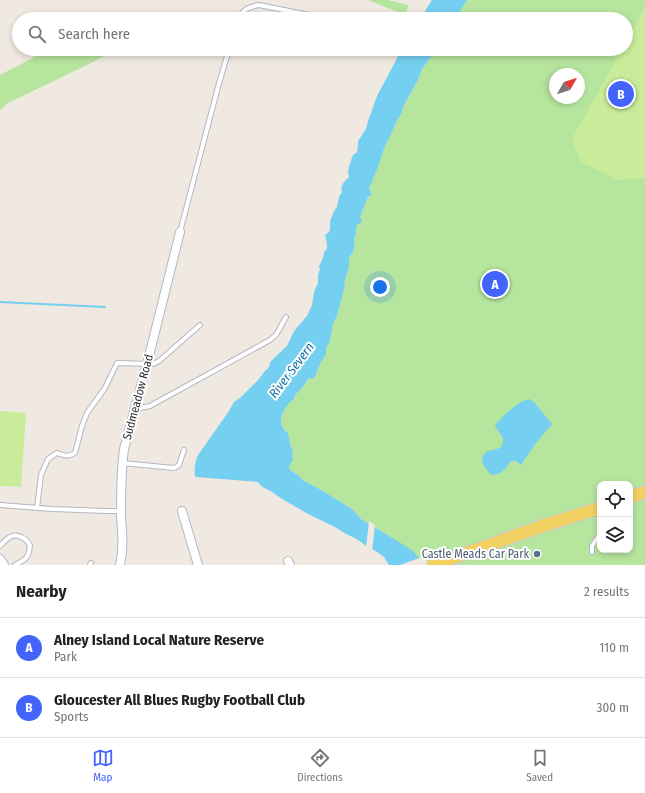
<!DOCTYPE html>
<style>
:root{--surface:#fff;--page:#f6f6f6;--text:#222;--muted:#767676;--line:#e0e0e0;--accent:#4264fb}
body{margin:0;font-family:"Fira Sans Condensed",sans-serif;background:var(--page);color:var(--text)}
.controls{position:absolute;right:12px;bottom:12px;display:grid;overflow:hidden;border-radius:8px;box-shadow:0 2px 6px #0003}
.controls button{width:36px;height:36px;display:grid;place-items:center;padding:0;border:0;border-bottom:1px solid var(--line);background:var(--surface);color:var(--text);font:20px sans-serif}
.compass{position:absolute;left:549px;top:68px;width:36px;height:36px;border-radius:50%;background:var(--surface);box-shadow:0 2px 6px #0003;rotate:51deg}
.you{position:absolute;left:380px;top:287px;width:14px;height:14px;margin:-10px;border:3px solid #fff;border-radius:50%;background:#1a73e8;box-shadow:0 0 0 6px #1a73e833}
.badge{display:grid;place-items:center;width:26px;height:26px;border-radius:50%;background:var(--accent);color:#fff;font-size:13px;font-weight:700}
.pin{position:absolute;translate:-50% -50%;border:2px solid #fff;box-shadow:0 1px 4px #0006}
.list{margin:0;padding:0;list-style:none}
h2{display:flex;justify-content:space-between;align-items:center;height:52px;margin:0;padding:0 16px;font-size:17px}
h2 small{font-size:13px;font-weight:400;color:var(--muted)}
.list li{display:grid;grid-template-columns:26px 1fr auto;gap:12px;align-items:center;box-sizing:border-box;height:60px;padding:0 16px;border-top:1px solid var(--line)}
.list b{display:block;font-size:15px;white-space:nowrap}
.list p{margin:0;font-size:13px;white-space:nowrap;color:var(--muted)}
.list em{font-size:13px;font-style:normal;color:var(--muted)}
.icon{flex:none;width:22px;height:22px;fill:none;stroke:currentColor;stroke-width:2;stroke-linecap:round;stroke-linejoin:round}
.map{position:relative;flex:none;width:645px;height:565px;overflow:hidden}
.search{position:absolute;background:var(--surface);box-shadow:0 2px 6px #0003;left:12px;right:12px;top:12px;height:44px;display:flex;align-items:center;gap:10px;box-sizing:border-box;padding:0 14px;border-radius:22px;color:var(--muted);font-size:15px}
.sheet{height:172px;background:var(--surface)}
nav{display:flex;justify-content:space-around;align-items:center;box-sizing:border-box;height:56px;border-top:1px solid var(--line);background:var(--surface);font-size:11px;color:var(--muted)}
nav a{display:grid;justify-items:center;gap:2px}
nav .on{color:var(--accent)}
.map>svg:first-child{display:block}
</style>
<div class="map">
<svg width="645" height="565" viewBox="0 0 645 565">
<rect width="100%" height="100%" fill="#efe9e1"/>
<path fill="#b6e59e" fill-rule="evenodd" d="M368 0H388L409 5 405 15Z
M467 0H645V565H429L381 531 361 519 352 509 323 491 304 481 298 475 290 470 289 467 290 464 293 451 291 447 288 433C274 423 284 407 294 399L295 395 302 388 309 378 315 377 319 366 326 354V348L330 341 333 324 337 316 344 287 345 280 349 268V257L353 252 355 244 354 240 356 234V227L368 197 371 195 369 189 378 167 384 149 398 119 402 113 403 107 418 80 422 69 436 49H626V19H455ZM555 74H579V98H555ZM600 484H630V550H600Z
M50 49H117L87 65 8 103 0 110V75Z"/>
<path fill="#c9ec9a" d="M645 7V178L618 180 581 162 572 139 622 49H626V41Z
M0 411 26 413 21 487 0 486Z"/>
<path fill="#75cff0" d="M432 0H467L455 19H420Z
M402 49H442L440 51 436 50 422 69 418 80 403 107 402 113 398 119 384 149 378 167 369 189 372 195 368 197 360 217 362 222 357 225 356 227V234L354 240 355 244 353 252 349 258V268L345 280 344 289 337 316 333 324 330 341 326 348V354L319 366 315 377 312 379 309 378 302 388 295 395 294 399C284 407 274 423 288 433L291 447 293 451 292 456 293 459 289 467 290 470 298 475 304 481 323 491 352 509 361 519 412 550 418 557 429 565H389L384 557 377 552 365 545 355 538 346 534 335 527 310 515 282 499 272 492 261 486 258 482 196 477 195 476C194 469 195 462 198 455L229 411 234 402 240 398 259 379 264 372 269 367 270 362 287 346 294 331 307 316 312 305 314 292 318 283V275L320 269 319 266 323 258 324 252 327 249V244L325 235 329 232 330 229V221L334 211 337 207 339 197 342 192C340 185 344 182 349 177L348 172 349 166 353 155 357 152 358 146V141L366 129 368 121 377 96Z
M529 399 534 402 552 424 536 443 521 465 516 461H511C505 469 503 474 492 475 486 470 478 461 485 453 490 448 502 452 503 442 504 436 497 431 495 425 503 416 518 401 529 399Z"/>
<path fill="#efe9e1" d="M369 521 375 525 372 551 366 548Z
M422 557 431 564V565H400Z"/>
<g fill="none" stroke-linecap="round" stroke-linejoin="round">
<path stroke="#75cff0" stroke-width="2" d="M0 302 105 307"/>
<g stroke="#b4b7c1" stroke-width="6">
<path id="lane" d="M238 19C243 9 249 7 259 5L329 19
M180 232 218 87 229 49
M135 409 150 406 270 340 276 335 286 317
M122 463 174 468 179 465 184 450
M0 505 52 509 106 511H121
M37 508 41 475 48 459 57 453C65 456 68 457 75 453L82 426 87 413 105 388 117 363 153 364 159 361 200 325
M0 546C3 543 6 539 10 537 17 533 26 538 30 545 29 558 25 560 15 565
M592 552V546L600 534
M90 565 91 563"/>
</g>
<g stroke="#b4b7c1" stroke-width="10">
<path id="street" d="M182 511 198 565
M0 559 4 565
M288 561 290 565
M120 565C124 546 122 533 121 515 121 493 121 471 124 449L147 364 180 232"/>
</g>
<g stroke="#c9c9c9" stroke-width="14">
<path id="primary" d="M630 497 645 492
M433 565 545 525 600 508"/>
</g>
<use href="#lane" stroke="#fff" stroke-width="4"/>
<use href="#street" stroke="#fff" stroke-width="8"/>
<use href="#primary" stroke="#f2d163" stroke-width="12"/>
</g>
<circle fill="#5c6f8a" stroke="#fff" stroke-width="1.5" cx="537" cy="554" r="4"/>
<g text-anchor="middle" stroke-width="4" stroke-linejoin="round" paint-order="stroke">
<g font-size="12" fill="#2e2e2e" stroke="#fff">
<text transform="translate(138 397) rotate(-75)" y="4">Sudmeadow Road</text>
</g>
<g font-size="12" fill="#4e5e75" stroke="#fff" text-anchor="end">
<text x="529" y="558">Castle Meads Car Park</text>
</g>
<g font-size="13" font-style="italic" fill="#0d6fa3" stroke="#fff">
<text transform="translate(291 370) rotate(-53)" y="5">River Severn</text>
</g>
</g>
</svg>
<div class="controls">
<button><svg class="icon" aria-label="locate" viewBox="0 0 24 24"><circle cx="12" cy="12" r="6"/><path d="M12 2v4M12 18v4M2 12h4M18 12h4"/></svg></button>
<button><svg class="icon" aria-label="layers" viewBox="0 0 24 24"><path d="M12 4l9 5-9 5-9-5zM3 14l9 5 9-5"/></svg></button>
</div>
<svg class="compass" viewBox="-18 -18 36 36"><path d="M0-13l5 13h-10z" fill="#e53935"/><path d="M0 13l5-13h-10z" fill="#767676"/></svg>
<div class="you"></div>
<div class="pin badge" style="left:495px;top:284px">A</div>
<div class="pin badge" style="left:621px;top:94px">B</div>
<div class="search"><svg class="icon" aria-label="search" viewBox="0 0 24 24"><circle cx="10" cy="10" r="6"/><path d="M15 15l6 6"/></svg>Search here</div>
</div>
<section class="sheet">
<h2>Nearby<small>2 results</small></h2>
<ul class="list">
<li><span class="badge">A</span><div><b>Alney Island Local Nature Reserve</b><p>Park</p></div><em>110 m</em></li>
<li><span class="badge">B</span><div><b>Gloucester All Blues Rugby Football Club</b><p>Sports</p></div><em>300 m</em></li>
</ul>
</section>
<nav>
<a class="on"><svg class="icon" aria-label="map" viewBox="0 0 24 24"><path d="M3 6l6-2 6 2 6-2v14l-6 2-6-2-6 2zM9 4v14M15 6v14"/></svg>Map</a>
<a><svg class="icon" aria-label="directions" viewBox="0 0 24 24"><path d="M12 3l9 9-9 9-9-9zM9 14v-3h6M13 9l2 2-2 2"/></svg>Directions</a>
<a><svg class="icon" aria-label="saved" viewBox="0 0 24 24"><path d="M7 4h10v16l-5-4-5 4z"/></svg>Saved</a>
</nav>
